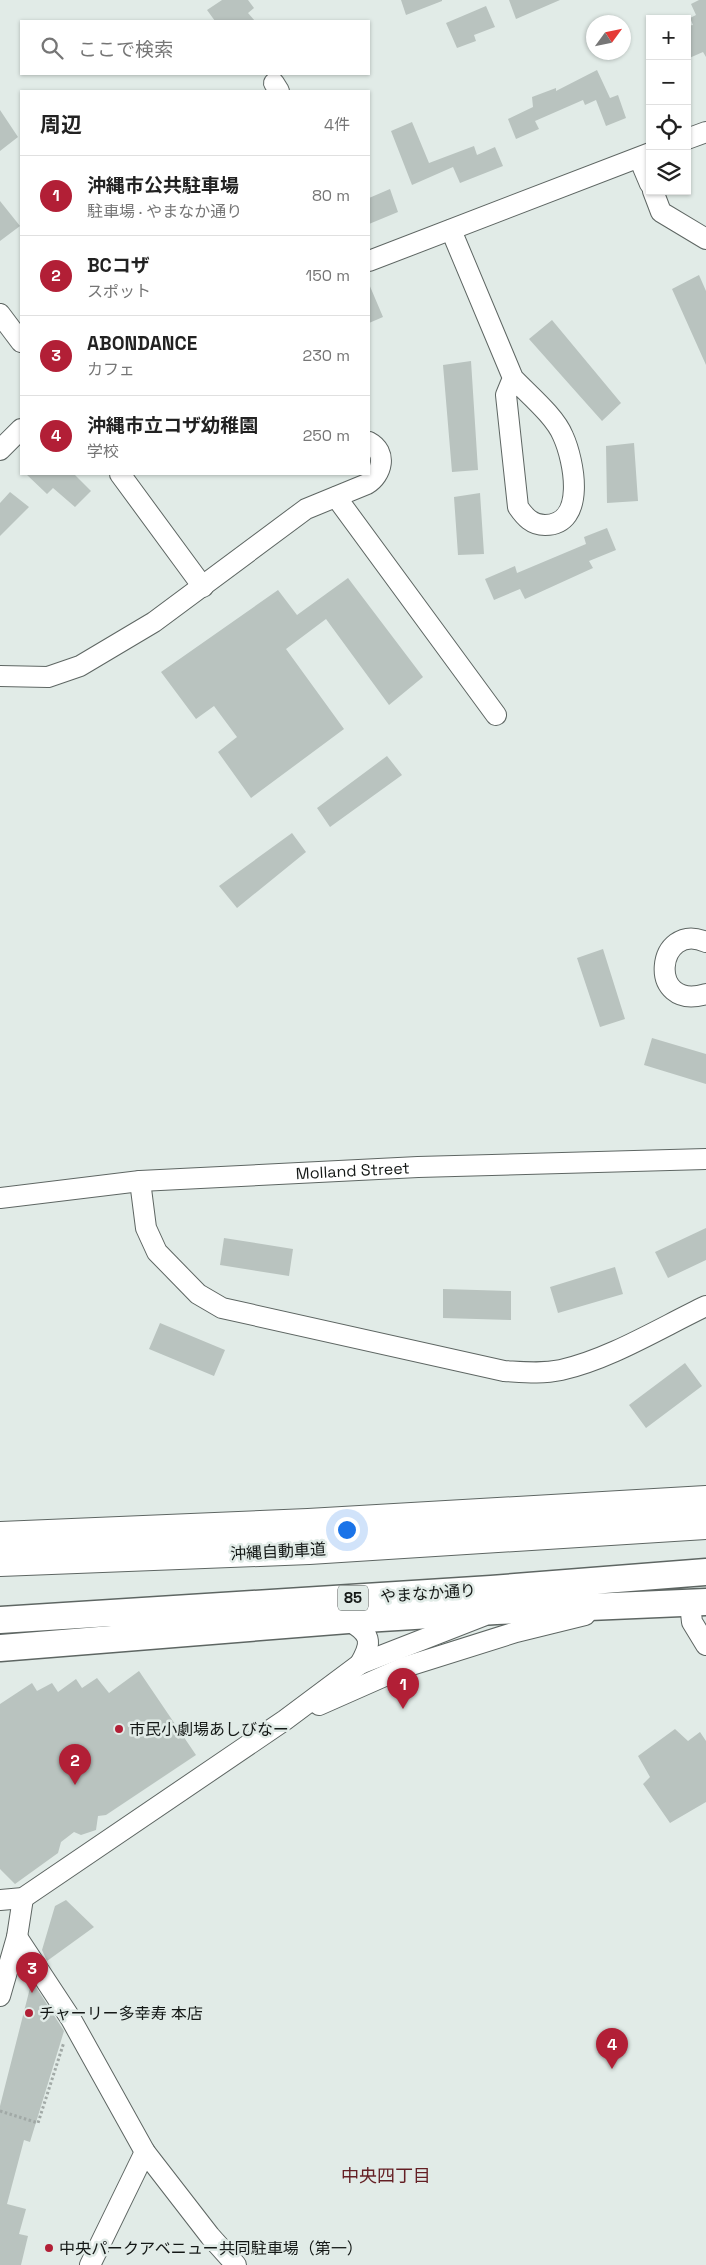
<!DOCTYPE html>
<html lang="ja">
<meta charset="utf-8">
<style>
:root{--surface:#fff;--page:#f6f6f6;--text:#222;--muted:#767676;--line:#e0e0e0;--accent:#b21f36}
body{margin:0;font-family:"Space Grotesk","Noto Sans JP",sans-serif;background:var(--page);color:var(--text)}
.controls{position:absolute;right:15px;top:15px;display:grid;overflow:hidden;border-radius:0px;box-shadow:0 1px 4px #0004}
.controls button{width:45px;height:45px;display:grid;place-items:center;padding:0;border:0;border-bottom:1px solid var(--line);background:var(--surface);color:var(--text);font:25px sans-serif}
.compass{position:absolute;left:586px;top:15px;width:45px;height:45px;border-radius:50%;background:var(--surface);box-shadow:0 1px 4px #0004;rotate:57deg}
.you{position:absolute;left:346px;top:1529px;width:18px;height:18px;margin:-12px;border:4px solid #fff;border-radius:50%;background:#1a73e8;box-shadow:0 0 0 8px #1a73e833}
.badge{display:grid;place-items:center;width:32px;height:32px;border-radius:50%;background:var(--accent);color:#fff;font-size:16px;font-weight:700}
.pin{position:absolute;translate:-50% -41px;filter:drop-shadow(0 1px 2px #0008)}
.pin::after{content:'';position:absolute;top:26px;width:18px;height:15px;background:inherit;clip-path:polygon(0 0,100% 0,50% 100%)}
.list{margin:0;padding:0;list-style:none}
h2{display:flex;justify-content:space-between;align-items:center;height:65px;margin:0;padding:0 20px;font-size:21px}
h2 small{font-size:16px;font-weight:400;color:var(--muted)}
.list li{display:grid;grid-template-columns:32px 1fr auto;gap:15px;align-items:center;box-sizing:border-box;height:80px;padding:0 20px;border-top:1px solid var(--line)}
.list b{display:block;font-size:19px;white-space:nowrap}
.list p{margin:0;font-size:16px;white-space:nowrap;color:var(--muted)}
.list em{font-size:16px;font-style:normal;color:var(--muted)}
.icon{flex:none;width:28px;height:28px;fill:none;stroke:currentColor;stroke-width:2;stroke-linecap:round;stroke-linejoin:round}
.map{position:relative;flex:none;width:706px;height:2265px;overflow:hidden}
.search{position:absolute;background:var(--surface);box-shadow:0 1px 4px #0004;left:20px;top:20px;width:350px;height:55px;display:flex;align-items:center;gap:12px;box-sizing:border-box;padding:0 18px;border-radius:0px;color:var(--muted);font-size:19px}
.panel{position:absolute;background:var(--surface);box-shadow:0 1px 4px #0004;left:20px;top:90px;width:350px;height:385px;border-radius:0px}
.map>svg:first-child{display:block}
</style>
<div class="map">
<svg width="706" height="2265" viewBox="0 0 706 2265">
<rect width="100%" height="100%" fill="#e1ebe7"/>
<path fill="#b9c3bf" d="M222 0H248L254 8 248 13 255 21H215L207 10Z
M401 0H442V1L406 15Z
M509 0H560L516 19Z
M699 0H706V57L703 52 687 59V26L693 25 690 18 696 15 691 4Z
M486 6 495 27 474 35 476 41 457 48 446 23Z
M597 70 610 98 618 95 626 118 606 126 596 100 585 105 583 100 535 121 539 129 516 139 508 119 533 107 532 97 556 88V91Z
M0 110 18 137 0 151Z
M412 122 429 163 474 146 477 155 495 147 503 166 460 183 453 167 412 185 391 131Z
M390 189 398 212 369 224V198Z
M0 201 20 226 0 241Z
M699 275 706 291V365L672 289Z
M369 284 383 317 369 323Z
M552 320 621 403 602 421 529 339Z
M471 361 478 470 452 472 443 365Z
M634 443 638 501 607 503 606 446Z
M26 474H74L91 491 75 507 53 488 47 494Z
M10 492 29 507 0 536V503Z
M480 493 484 554 458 555 454 497Z
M607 528 616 550 589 561 593 568 525 599 520 589 494 600 485 579 515 566 517 573 586 544 584 537Z
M348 578 423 677 389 705 326 619 286 649 344 729 251 798 218 752 237 737 214 706 196 719 161 672 278 590 297 615Z
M387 756 402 775 330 827 317 808Z
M292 833 306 852 237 908 219 886Z
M603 949 625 1019 600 1027 577 958Z
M652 1038 706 1054V1084L644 1065Z
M706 1228V1260L668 1278 655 1252Z
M224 1238 293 1249 289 1276 220 1265Z
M615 1267 623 1294 558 1313 550 1287Z
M443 1289 511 1291V1320L443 1318Z
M160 1323 225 1350 214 1376 149 1349Z
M685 1363 702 1386 646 1428 629 1405Z
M139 1671 196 1755 106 1815 98 1816 96 1830 81 1835 74 1832 61 1842 58 1853 15 1884 0 1869V1704L32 1683 37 1691 52 1683 58 1692 76 1679 82 1688 97 1678 109 1693Z
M675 1729 688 1741 700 1732 706 1741V1802L670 1823 643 1784 650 1777 638 1756Z
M66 1900 94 1927 47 1961 42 1950 55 1906Z
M31 1984H34L64 2031 30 2142 24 2140 7 2204 26 2209 19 2234 28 2236 21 2265H0V2106Z"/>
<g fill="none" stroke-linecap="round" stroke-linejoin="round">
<g stroke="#5e6663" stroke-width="22">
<g id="minor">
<path d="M274 83 279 91"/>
<path d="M687 139 706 132"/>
<path d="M639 158 650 184"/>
<path d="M653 191 661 212 706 239"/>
<path d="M451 230 513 378 506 395 518 507C525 517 532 525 545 525 587 525 574 460 563 436 555 416 528 394 513 378"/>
<path d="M369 261 650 153"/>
<path d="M0 314 21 342"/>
<path d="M0 450 21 429"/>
<path d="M120 474 203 587"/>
<path d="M336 497 496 715"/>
<path d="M0 676 48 677 80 666 154 622 306 509 367 484C382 475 388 452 369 442"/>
<path d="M706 942C656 920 646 1012 706 994"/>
<path d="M140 1181 146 1228 157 1252 198 1294 222 1308 504 1371C523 1372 542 1374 561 1370 610 1359 660 1328 706 1306"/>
<path id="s1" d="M0 1198 140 1181 418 1167 706 1159"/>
<path d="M690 1604 692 1622 706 1645"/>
<path d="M348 1620C371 1634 373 1641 360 1664"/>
<path d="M319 1705 405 1667 516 1632 585 1615"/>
<path d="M0 1900 23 1898 285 1720 360 1664 483 1616"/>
<path d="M17 1937 71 2019 145 2152 210 2236 236 2265"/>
<path d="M0 1996 17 1937 23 1898"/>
<path d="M90 2265 145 2152"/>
</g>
</g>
<g stroke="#5e6663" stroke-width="29">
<path id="major" d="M0 1620 491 1589 706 1572
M0 1648 348 1620 496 1611 706 1602"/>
</g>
<g stroke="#5e6663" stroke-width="30">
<path id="highway" d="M0 1536 308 1523 706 1500
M0 1562 309 1550 706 1525"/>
</g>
<path stroke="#a1a9a6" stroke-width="3" stroke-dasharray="2.5 2.5" stroke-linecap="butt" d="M0 2111 38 2123 64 2042"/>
<use href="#minor" stroke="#fff" stroke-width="20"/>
<use href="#major" stroke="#fff" stroke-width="26"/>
<use href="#highway" stroke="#fff" stroke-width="28"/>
</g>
<g fill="#b21f36" stroke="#e1ebe7" stroke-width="2">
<circle cx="119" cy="1729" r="5"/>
<circle cx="29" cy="2013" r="5"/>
<circle cx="49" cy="2248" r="5"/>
</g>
<g text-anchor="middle" stroke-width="5" stroke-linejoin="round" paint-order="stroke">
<rect fill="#e1ebe7" stroke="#525755" stroke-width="1" x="338" y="1585.5" width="30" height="25" rx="4"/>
<g font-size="15" font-weight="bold" fill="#141816">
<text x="353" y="1603">85</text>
</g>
<g font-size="16" fill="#141816" stroke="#e1ebe7">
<text dy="6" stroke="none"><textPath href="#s1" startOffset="354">Molland Street</textPath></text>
<text transform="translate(278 1551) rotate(-3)" y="6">沖縄自動車道</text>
<text transform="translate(428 1593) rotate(-4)" y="6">やまなか通り</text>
</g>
<g font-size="16" fill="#141816" stroke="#e1ebe7" text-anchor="start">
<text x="129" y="1735">市民小劇場あしびなー</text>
<text x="39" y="2019">チャーリー多幸寿 本店</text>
<text x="59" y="2254">中央パークアベニュー共同駐車場（第一）</text>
</g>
<g font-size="18" fill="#641f24" stroke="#e1ebe7">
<text x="386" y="2182">中央四丁目</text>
</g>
</g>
</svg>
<div class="controls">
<button>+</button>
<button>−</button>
<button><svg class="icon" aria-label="locate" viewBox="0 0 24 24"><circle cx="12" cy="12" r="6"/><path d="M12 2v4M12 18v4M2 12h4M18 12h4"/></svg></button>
<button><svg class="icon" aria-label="layers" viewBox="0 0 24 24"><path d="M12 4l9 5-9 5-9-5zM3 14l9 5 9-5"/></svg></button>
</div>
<svg class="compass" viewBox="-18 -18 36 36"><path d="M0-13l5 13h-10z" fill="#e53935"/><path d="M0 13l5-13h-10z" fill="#767676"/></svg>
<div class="you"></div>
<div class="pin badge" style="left:403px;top:1709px">1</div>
<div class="pin badge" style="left:75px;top:1785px">2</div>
<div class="pin badge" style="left:32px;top:1993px">3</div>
<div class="pin badge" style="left:612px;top:2069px">4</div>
<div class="search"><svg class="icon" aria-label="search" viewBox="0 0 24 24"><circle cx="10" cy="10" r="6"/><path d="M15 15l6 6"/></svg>ここで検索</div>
<section class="panel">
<h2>周辺<small>4件</small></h2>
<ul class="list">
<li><span class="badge">1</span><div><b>沖縄市公共駐車場</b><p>駐車場 · やまなか通り</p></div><em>80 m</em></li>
<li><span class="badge">2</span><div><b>BCコザ</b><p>スポット</p></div><em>150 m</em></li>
<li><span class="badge">3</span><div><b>ABONDANCE</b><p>カフェ</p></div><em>230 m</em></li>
<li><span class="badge">4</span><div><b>沖縄市立コザ幼稚園</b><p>学校</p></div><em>250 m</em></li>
</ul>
</section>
</div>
